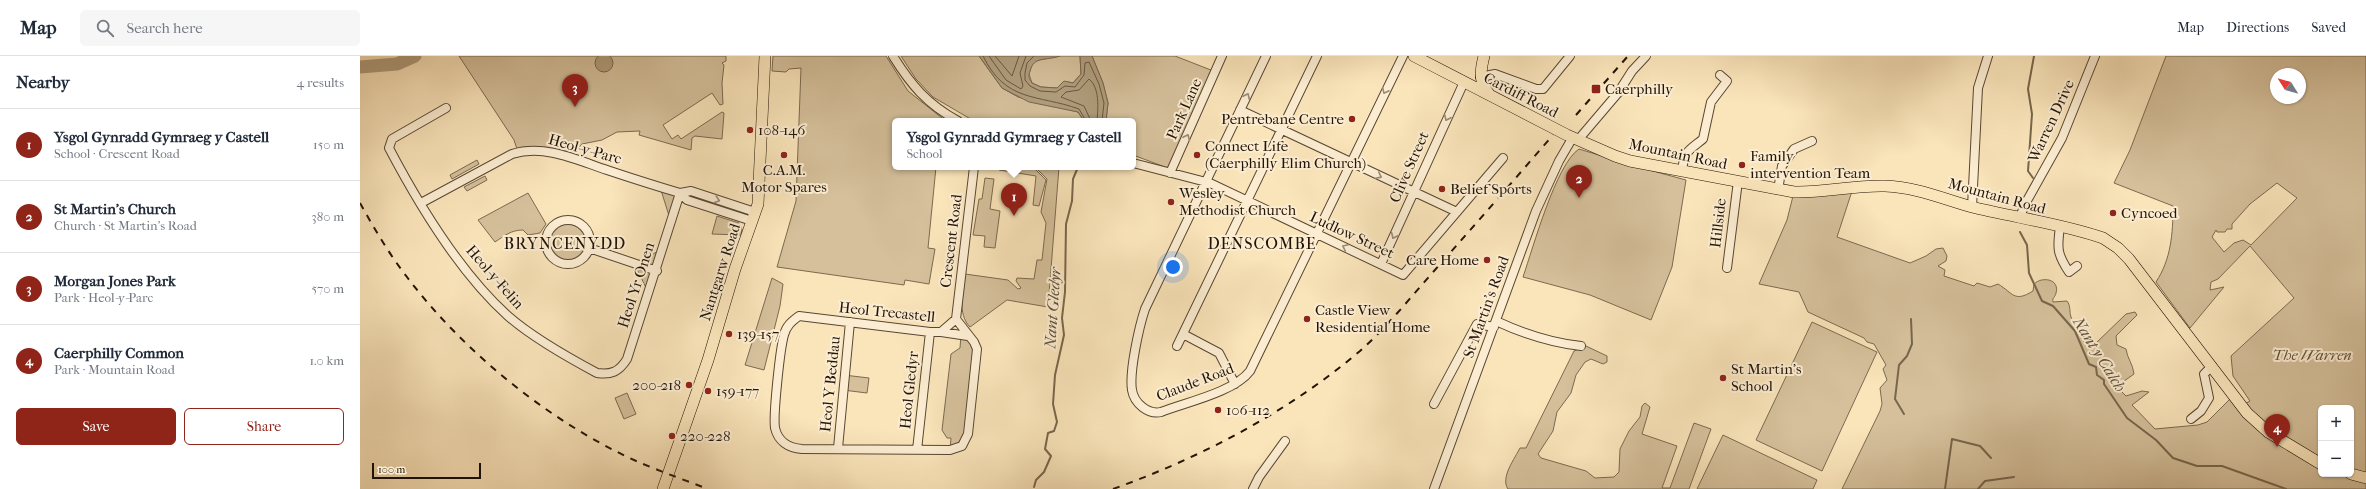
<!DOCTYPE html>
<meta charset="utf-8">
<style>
:root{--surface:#fff;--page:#f6f6f7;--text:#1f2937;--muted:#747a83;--line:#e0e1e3;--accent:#8f2418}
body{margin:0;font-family:"IM FELL French Canon",serif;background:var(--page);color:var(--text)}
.controls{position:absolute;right:12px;bottom:12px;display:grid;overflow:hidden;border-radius:6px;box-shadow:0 1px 3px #0004}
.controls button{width:36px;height:36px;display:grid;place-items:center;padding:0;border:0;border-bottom:1px solid var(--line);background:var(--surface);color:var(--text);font:20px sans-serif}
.compass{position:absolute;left:1910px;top:12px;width:36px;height:36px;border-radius:50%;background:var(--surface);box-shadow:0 1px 3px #0004;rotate:307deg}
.scale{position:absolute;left:12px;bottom:10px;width:109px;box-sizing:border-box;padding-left:4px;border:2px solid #211305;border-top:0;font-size:11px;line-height:14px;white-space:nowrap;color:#211305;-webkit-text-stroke:3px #fcedd2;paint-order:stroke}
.you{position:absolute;left:813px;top:211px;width:14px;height:14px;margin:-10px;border:3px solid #fff;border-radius:50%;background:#1a73e8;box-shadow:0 0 0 6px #1a73e833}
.badge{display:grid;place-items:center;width:26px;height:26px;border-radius:50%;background:var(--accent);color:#fff;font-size:13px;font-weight:700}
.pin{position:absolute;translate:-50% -33px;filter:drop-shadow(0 1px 2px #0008)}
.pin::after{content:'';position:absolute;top:21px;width:14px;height:12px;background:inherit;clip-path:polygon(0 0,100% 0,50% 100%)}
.popup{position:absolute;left:532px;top:62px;width:244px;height:52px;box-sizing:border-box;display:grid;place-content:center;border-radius:6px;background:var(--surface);filter:drop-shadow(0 1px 3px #0005);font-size:13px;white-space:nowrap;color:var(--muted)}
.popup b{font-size:15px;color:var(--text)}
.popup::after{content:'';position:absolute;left:50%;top:100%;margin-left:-8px;border:8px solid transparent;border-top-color:var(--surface)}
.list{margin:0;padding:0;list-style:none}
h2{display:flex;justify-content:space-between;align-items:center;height:52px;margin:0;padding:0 16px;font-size:17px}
h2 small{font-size:13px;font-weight:400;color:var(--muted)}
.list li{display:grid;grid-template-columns:26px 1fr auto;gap:12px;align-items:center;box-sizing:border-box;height:72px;padding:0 16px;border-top:1px solid var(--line)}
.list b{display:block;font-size:15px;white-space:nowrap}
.list p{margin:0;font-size:13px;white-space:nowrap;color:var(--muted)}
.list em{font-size:13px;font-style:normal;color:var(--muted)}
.actions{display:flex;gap:8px;padding:12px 16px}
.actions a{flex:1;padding:9px 0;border:1px solid var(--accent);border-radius:6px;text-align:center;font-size:14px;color:var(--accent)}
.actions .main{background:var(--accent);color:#fff}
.icon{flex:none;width:22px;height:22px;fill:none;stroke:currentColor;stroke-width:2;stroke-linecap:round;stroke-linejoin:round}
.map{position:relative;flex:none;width:2006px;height:433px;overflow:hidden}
header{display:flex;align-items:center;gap:24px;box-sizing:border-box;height:56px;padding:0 20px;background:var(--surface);border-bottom:1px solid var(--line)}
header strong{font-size:19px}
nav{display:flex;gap:22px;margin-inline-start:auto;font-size:14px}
.search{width:280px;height:36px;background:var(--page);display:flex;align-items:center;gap:10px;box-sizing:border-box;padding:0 14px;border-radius:6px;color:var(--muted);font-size:15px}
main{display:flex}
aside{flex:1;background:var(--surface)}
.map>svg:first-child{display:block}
</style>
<header>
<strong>Map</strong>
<div class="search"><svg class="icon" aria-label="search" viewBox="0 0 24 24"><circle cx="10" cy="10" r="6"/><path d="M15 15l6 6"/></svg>Search here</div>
<nav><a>Map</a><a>Directions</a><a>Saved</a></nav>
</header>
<main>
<aside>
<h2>Nearby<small>4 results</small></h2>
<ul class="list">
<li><span class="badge">1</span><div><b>Ysgol Gynradd Gymraeg y Castell</b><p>School · Crescent Road</p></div><em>150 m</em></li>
<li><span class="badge">2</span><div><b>St Martin's Church</b><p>Church · St Martin's Road</p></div><em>380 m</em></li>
<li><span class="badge">3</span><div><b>Morgan Jones Park</b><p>Park · Heol-y-Parc</p></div><em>570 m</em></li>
<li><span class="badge">4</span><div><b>Caerphilly Common</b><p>Park · Mountain Road</p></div><em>1.0 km</em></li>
</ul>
<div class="actions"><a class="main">Save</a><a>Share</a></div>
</aside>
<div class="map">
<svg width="2006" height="433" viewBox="0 0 2006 433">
<rect width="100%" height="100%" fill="#fae4ba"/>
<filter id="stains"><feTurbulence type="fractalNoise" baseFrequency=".005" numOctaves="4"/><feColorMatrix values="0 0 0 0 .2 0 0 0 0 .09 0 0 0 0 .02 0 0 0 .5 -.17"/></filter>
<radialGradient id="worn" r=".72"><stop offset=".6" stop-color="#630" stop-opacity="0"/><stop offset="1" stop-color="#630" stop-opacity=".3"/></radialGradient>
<path fill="#d5c09b" stroke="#7b6a50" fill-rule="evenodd" d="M99 0H366V5L362 7 364 9 362 27 363 48 360 49 352 37 303 69 312 83 318 79 321 83 362 56 364 57 362 83 335 80 332 82 331 94 279 79 280 75 257 76 242 84 222 88 215 96 157 93 154 84Z
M413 0H526L548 35 582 62 580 65H535V111H576L568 192 575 193 569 228 545 224 544 229 417 211 436 145 441 12 429 13 426 16 412 15Z
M541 0H619L642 32 658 41 718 56 724 65H614L573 41 556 23Z
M700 0H720L721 18 713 27 708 26 697 32 681 31 672 27 669 18 673 5Z
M732 0H815L856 16 813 114 773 99V65H746L748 47 743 27Z
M1806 0H2006V433H1482L1520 355 1522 348 1520 332 1527 324 1523 313 1526 309 1514 288 1507 286 1504 282 1448 256 1439 236 1399 228 1427 164 1434 136 1493 132 1477 181 1550 207 1566 200 1576 193 1583 192 1587 200 1586 205 1578 210 1585 214 1584 220 1614 230 1617 227 1630 231 1638 228C1653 237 1654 247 1673 235L1674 228C1682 220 1700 223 1696 237 1695 242 1692 241 1693 246L1707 245C1711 250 1709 255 1711 261 1715 271 1726 274 1724 286L1729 291 1734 289 1766 258 1775 256 1777 259 1756 280 1757 289 1766 293C1767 302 1773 308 1774 318L1760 328V334L1766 340 1782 335 1789 336 1772 349 1795 373 1838 369 1847 366 1874 339 1881 350 1890 345 1873 320 1871 300 1934 242 1890 190 1858 223 1851 226 1850 234 1864 231 1830 272 1796 226C1811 203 1813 178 1813 150L1754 127 1770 94ZM1916 18H1940V42H1916ZM1917 127 1937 142 1891 189 1883 184 1874 187 1864 196 1852 181 1856 174 1857 176H1865L1867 173H1872V168L1890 148ZM1961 352H1991V418H1961Z
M1219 93 1278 111 1326 124 1312 211 1291 264 1230 239 1163 221C1173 192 1196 108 1219 93Z
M117 104 119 108 92 123 90 119Z
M640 111H673L686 124 679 150 673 149 676 120 639 114Z
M675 111H699L688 251 647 244 610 271C597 258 603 235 605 218L648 224 658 233 661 232 656 225 657 222 674 223 677 204H682L686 167 681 156 687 123Z
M125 120 127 124 107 135 104 131Z
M625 122 634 123 630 153 640 155 635 192 624 191 625 180 613 179 619 143H622Z
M300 131 326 136 395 156 392 165 320 138 311 166Z
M168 137 186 168 180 177 168 179 163 174C151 174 144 180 135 186L118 164Z
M357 160 379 167 382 173 381 179 352 178Z
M188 186a19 19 0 1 1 38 0a19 19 0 1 1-38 0Z
M303 193 289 238 274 207Z
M412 222 423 228 420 250 404 314 385 309Z
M1452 266 1517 296 1462 415 1396 384Z
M601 279 614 286 605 385 590 394 591 382H587L582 374 591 298 600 292Z
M1226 290 1247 300V306L1243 308 1231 303 1225 306 1216 319 1211 337 1197 356 1193 375 1178 398 1181 402 1226 415 1235 422 1254 421 1259 416 1260 393 1269 375 1280 361 1282 350 1285 347 1290 351 1282 378 1317 390 1302 432H1310L1334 367 1351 373 1329 433H1148C1140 422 1155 402 1160 392H1166L1214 295Z
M484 319 509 322 507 337 483 334Z
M267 337 276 358 264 363 255 342Z
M1363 379 1457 424 1453 433H1337Z"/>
<path fill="#b09d7c" stroke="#77664c" d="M235 7a9 9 0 1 1 18 0a9 9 0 1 1-18 0Z
M619 0H700C685 5 674 0 670 15 668 20 669 23 672 27L681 31 697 32 704 25 713 27 721 18 720 0H732L743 27 748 47 746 65H724L718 56 669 46 642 32Z"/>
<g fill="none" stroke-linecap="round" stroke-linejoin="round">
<path stroke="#685840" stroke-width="1" d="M623 0C646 47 677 38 719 53L726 65
M629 0 646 24 661 33 663 30 660 17 666 0
M635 0 652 20 659 0
M674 0 667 7 665 17V24L670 30 680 35 696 36 705 30 715 31 724 19 725 7 729 6 739 28 744 47 742 65
M731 65 724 50 701 41 706 36 719 34 729 23C740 32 738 52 737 65"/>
<path stroke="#77664c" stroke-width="2" d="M1673 122 1668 115 1672 58 1668 33 1674 0
M1660 176 1667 189 1669 217 1682 245 1693 250 1715 275 1729 308 1736 311 1737 319 1744 324V328L1767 362 1796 384 1813 402 1837 410H1862L1926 433
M1544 358 1535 343 1539 309 1547 300 1552 288 1551 263
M674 431 676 424 684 416 691 400 685 393 688 377 694 375 697 366 693 348 695 319 704 279 702 262 705 236 706 168 712 145 713 123 718 111
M1585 433 1592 383 1620 390 1631 402
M1618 433 1625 425 1654 421"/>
<path stroke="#b09d7c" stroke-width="13" d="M0 11 37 8 55 0"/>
<g stroke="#574732" stroke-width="10">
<path id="minor" d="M533 0C551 29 567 48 598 65
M906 0 785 253C779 271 769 316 772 334 774 347 788 359 801 356 827 346 874 336 890 315L1043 0
M1120 21 1135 18 1176 33H1183L1210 0
M86 52 32 83 29 92C59 149 99 216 148 260 173 282 207 301 237 317 251 319 259 316 267 303L320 137
M880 54 1097 156
M1218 84 1258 37 1272 15 1286 0
M773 107 850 127 1043 219 1143 102
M1322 115C1324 95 1328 95 1343 83L1351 46 1367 25 1360 19
M810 117 862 0
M1418 134 1422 110 1434 93 1452 85
M320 137 331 135 395 156
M61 147 152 98C185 88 217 104 247 114 271 122 296 130 320 137L327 144 392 165
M1612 151 1618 32 1628 0
M1660 162 1664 150 1702 82 1735 0
M186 186a22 22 0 1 1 44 0a22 22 0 1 1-44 0Z
M1700 171C1697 192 1697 198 1709 216L1717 210
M229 192 297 215
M1021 208 1104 26
M1367 212 1378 125
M439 260 570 276H581L596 263 614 286 617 293 608 378 602 390 590 394 442 393C428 392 418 385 415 372 413 359 420 293 424 279 426 270 432 265 439 260Z
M596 263 614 111
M1136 265C1164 278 1191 287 1221 290
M581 276 608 280
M823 278 859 297 875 328
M817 290 957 0
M1074 348 1117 268 1134 271
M1831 363 1841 355 1849 342 1844 318 1852 310
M478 392 490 266
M557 394 570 276
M893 433 899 421 925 385
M1074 433 1176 155 1199 105 1213 81"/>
</g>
<g stroke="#211305" stroke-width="12">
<path id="major" d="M1054 0 1207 79 1255 100 1270 105 1434 136C1464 137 1494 129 1525 130 1557 131 1586 144 1616 152 1658 162 1703 168 1743 182L1758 192 1769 203 1887 357 1908 376 1961 408
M1124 0C1120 16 1119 25 1129 38
M1991 418 2006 422
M303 433 348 304 375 213 398 148 405 0"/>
</g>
<use href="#minor" stroke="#fcedd2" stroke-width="8"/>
<use href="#major" stroke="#fae4ba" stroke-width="11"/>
<path stroke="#211305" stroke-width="2" stroke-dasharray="7 7" stroke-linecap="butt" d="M1216 59 1268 0
M0 147C14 172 29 198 47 221 105 298 195 370 283 408 305 417 327 425 348 433
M753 433C842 401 928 356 1000 295 1027 271 1050 242 1074 215 1114 170 1154 124 1193 79"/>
</g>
<defs><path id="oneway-chevron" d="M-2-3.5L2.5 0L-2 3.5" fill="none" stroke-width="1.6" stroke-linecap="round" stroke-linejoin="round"/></defs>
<g stroke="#998b76">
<use href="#oneway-chevron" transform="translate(1025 35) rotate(116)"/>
<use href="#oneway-chevron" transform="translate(887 40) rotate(-65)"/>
<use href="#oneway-chevron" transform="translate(1087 62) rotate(115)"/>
<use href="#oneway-chevron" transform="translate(827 81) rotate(-65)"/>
<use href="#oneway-chevron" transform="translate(1019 120) rotate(26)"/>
<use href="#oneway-chevron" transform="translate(357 144) rotate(18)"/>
<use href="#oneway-chevron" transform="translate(1034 180) rotate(115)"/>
<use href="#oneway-chevron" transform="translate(985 191) rotate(-155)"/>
</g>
<g fill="#8f2418" stroke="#fcedd2" stroke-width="1.5">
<rect x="1231" y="28" width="10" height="10" rx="2"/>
<circle cx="992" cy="63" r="4"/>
<circle cx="390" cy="74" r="4"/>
<circle cx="424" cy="99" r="4"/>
<circle cx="837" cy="99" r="4"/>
<circle cx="1382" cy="109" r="4"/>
<circle cx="1082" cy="133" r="4"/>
<circle cx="811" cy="146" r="4"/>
<circle cx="1753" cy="157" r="4"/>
<circle cx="1127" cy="204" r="4"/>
<circle cx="947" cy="263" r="4"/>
<circle cx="369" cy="278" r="4"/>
<circle cx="1363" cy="322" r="4"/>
<circle cx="329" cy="329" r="4"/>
<circle cx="348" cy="335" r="4"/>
<circle cx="858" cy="354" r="4"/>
<circle cx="312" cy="380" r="4"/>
</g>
<g text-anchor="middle" stroke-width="4" stroke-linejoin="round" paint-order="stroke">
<g font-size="15" fill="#211305" stroke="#fcedd2" text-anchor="start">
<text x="1245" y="38">Caerphilly</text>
<text x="984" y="68" text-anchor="end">Pentrebane Centre</text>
<text x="398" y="79">108-146</text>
<text x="845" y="95">Connect Life<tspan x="845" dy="17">(Caerphilly Elim Church)</tspan></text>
<text x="1390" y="105">Family<tspan x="1390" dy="17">intervention Team</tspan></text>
<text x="424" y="119" text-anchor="middle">C.A.M.<tspan x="424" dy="17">Motor Spares</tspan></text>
<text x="1090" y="138">Belief Sports</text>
<text x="819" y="142">Wesley<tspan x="819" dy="17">Methodist Church</tspan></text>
<text x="1761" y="162">Cyncoed</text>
<text x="1119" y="209" text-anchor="end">Care Home</text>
<text x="955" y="259">Castle View<tspan x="955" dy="17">Residential Home</tspan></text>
<text x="377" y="283">139-157</text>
<text x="1371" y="318">St Martin's<tspan x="1371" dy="17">School</tspan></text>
<text x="321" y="334" text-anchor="end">200-218</text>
<text x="356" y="340">159-177</text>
<text x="866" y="359">106-112</text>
<text x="320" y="385">220-228</text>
</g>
<g font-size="15" fill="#211305" stroke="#fcedd2">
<text transform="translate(1161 39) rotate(27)" y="5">Cardiff Road</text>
<text transform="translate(824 53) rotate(-66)" y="5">Park Lane</text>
<text transform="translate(1691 65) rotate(-65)" y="5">Warren Drive</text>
<text transform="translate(225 93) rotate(16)" y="5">Heol-y-Parc</text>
<text transform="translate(1318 98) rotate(12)" y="5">Mountain Road</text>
<text transform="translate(1049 111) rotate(-66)" y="5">Clive Street</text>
<text transform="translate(1637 140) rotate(15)" y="5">Mountain Road</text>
<text transform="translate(1358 167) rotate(-83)" y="5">Hillside</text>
<text transform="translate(992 179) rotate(25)" y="5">Ludlow Street</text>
<text transform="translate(591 185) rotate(-83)" y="5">Crescent Road</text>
<text transform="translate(360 216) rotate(-72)" y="5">Nantgarw Road</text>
<text transform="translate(135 221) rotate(49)" y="5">Heol-y-Felin</text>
<text transform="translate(276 229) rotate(-72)" y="5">Heol Yr Onen</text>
<text transform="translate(1126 251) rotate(-70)" y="5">St Martin's Road</text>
<text transform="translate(527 256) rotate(6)" y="5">Heol Trecastell</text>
<text transform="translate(835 326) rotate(-21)" y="5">Claude Road</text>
<text transform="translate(470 328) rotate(-84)" y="5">Heol Y Beddau</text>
<text transform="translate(549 334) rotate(-84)" y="5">Heol Gledyr</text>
</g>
<g font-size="15" font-style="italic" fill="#60503a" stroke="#fcedd2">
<text x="1952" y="304">The Warren</text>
</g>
<g font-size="16" letter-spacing="1" fill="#211305" stroke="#fcedd2">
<text x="205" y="193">BRYNCENYDD</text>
<text x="902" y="193">DENSCOMBE</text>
</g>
<g font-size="16" font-style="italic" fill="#61513b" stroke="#fcedd2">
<text transform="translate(692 252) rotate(-86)" y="6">Nant Gledyr</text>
<text transform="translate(1740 298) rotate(58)" y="6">Nant y Calch</text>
</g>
</g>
<rect width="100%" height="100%" filter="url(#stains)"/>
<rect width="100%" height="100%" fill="url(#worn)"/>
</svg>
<div class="controls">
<button>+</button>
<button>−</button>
</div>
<svg class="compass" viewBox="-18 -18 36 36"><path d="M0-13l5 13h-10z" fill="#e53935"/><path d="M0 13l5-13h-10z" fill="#747a83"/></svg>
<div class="scale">100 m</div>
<div class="you"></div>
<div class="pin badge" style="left:654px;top:160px">1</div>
<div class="popup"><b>Ysgol Gynradd Gymraeg y Castell</b>School</div>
<div class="pin badge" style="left:1219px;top:142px">2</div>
<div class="pin badge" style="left:215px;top:51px">3</div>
<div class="pin badge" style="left:1917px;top:391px">4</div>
</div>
</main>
